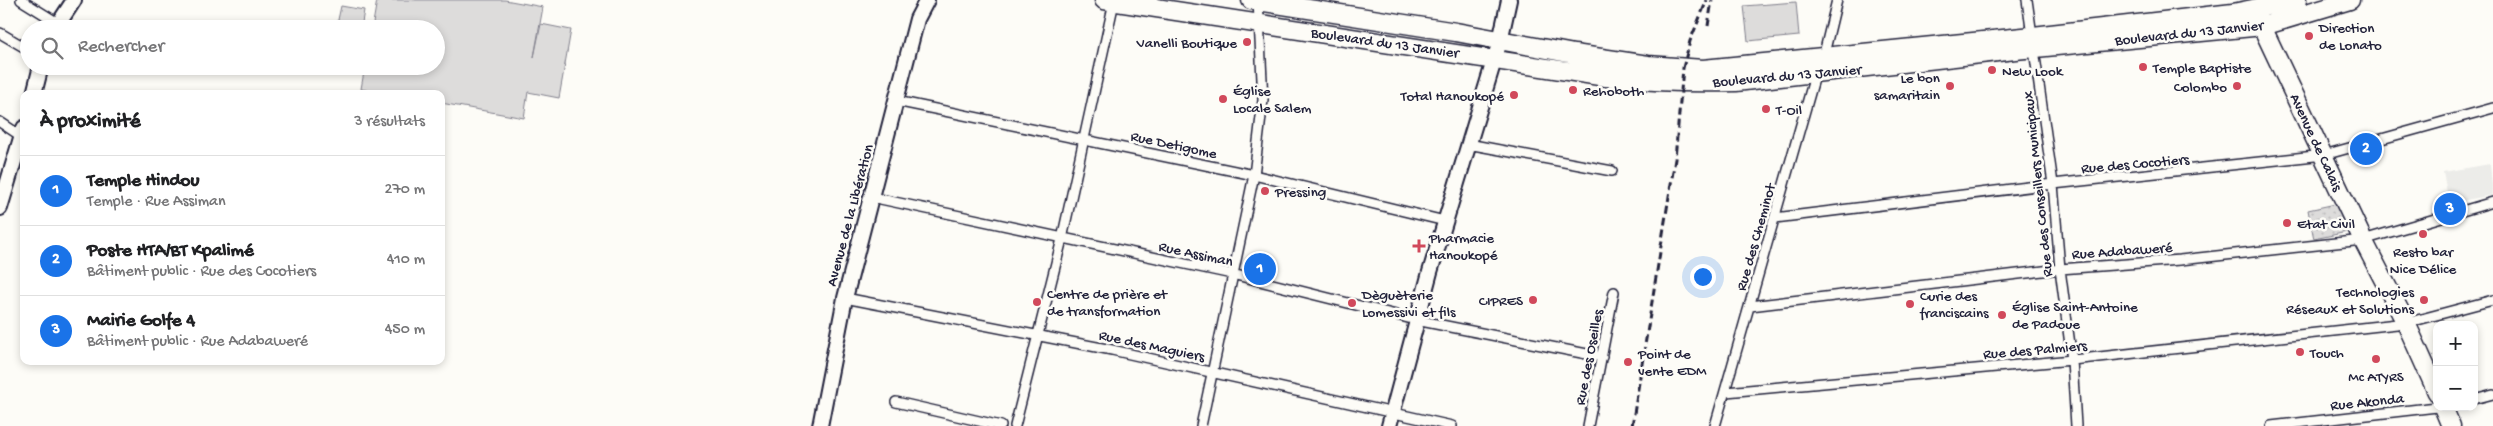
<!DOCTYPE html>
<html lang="fr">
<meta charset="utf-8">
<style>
:root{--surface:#fff;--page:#f2f2f2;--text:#202124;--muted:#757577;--line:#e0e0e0;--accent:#1a73e8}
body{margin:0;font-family:"Gochi Hand",sans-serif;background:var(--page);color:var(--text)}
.controls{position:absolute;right:15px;bottom:15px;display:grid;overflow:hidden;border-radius:10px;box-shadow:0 2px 8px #0003}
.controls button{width:45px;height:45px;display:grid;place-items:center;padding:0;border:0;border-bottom:1px solid var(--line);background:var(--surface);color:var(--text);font:25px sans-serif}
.you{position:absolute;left:1702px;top:276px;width:18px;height:18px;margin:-12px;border:4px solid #fff;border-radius:50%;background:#1a73e8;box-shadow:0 0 0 8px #1a73e833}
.badge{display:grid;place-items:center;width:32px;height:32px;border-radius:50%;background:var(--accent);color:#fff;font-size:16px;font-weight:700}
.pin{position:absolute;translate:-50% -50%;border:2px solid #fff;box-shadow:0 1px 5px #0006}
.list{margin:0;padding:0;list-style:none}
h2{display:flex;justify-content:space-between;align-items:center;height:65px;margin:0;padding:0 20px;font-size:21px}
h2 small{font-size:16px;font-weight:400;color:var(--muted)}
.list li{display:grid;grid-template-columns:32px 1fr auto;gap:15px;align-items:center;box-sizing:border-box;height:70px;padding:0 20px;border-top:1px solid var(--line)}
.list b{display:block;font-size:19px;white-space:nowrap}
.list p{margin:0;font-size:16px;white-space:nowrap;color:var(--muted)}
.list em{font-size:16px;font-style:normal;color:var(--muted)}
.icon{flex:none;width:28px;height:28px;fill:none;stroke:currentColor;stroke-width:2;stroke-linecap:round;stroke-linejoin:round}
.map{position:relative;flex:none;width:2493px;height:426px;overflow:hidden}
.search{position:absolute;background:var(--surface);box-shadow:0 2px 8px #0003;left:20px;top:20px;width:425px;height:55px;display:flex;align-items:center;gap:12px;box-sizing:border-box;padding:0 18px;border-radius:28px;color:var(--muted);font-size:19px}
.panel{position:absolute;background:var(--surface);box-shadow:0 2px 8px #0003;left:20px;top:90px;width:425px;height:275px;border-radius:10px}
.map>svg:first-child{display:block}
</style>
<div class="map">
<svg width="2493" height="426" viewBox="0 0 2493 426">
<defs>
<pattern id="garden-dots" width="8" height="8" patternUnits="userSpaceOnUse" patternTransform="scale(1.25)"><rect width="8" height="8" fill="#dddcdb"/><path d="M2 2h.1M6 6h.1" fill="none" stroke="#bdbcbd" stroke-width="1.8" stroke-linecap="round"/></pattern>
</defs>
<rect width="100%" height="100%" fill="#fdfcf7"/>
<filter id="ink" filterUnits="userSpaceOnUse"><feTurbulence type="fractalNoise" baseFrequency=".02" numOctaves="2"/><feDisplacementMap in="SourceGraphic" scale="10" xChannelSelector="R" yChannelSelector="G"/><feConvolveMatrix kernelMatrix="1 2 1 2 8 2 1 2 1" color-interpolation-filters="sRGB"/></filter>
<g filter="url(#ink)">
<path fill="#ecece9" d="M2490 164 2493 195 2449 203 2443 172Z"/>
<path fill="#dddcdb" stroke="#807f8b" d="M377 0H505L543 7 534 57 541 24 571 30 559 98 528 92 524 118 441 103V94H386L361 89 365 66H436V29H372Z
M1796 2 1799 36 1748 41 1744 6Z
M341 6 364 10 361 29H336Z"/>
<path fill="url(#garden-dots)" stroke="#807f8b" d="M2340 203 2347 232 2314 239 2308 210Z"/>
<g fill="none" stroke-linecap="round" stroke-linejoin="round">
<g stroke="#22223b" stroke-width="12">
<path id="street" d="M21 0 58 23
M2027 0 2053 184 2060 269 2072 360 2076 426
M0 33 29 50
M1823 58 1837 0
M896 101 1254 175 1445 221
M0 122 21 136
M1468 144 1612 171
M871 197 1232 274 1416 320 1602 357
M1775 218 2053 184 2324 155 2493 108
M845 298 1112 350 1452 426
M1750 306 2060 269 2180 260 2363 240 2493 202
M1726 392 2072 360 2406 323 2493 300
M2474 399 2493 394
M896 402 1001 426
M1015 426 1062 239 1114 2
M1201 426 1254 175 1263 100 1258 0
M1588 426 1614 292
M1715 426 1816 72
M2271 426 2437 407"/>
</g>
<g stroke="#22223b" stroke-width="18">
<path id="secondary" d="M55 29 74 0
M34 94 41 66
M0 208 24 128
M820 426 845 298 917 19 927 0
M1389 426 1430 272 1500 41 1509 0"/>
</g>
<g stroke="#22223b" stroke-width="21">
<path id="highway" d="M1104 0 1606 77C1650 82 1693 83 1736 82L2015 50 2263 26 2350 0
M1251 0 1456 32 1574 54 1648 65 1703 69 2033 36 2233 13 2297 0
M2257 16 2363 240 2406 323 2437 392
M2443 407 2451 426"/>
</g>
<use href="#street" stroke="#fdfcf7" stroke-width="9"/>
<use href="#secondary" stroke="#fdfcf7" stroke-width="14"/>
<use href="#highway" stroke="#fdfcf7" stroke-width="18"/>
<path stroke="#22223b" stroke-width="3" stroke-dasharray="8 4" stroke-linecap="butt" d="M1708 26 1712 0
M1632 426 1675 159 1683 68 1690 41 1707 0"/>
</g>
</g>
<g fill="#d1495b" stroke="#fdfcf7" stroke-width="2">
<circle cx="2309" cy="36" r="5"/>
<circle cx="1247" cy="42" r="5"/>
<circle cx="2143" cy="67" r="5"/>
<circle cx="1992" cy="70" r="5"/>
<circle cx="1950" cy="86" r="5"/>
<circle cx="2237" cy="86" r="5"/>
<circle cx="1573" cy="90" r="5"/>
<circle cx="1514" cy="95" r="5"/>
<circle cx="1223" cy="99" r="5"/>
<circle cx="1766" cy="109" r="5"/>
<circle cx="1265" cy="191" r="5"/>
<circle cx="2287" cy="223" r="5"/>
<circle cx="2423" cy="234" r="5"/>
<path d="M1416.5 238.5h5v5h5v5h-5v5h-5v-5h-5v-5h5z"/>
<circle cx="1533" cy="300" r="5"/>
<circle cx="2424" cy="300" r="5"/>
<circle cx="1037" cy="302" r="5"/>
<circle cx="1352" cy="303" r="5"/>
<circle cx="1910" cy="304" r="5"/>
<circle cx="2002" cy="315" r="5"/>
<circle cx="2300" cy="352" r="5"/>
<circle cx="2376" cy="359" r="5"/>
<circle cx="1628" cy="362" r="5"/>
</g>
<g text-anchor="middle" stroke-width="5" stroke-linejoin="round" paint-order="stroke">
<g font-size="15" fill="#22223b" stroke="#fdfcf7" text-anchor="start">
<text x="2319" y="32">Direction<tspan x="2319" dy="17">de Lonato</tspan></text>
<text x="1237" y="47" text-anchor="end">Vanelli Boutique</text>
<text x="2153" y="72">Temple Baptiste</text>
<text x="2002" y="75">New Look</text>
<text x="1940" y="82" text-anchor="end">Le bon<tspan x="1940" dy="17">samaritain</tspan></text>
<text x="2227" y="91" text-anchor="end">Colombo</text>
<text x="1233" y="95">Église<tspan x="1233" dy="17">Locale Salem</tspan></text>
<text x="1583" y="95">Rehoboth</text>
<text x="1504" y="100" text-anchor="end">Total Hanoukopé</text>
<text x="1776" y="114">T-Oil</text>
<text x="1275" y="196">Pressing</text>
<text x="2297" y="228">Etat Civil</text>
<text x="1429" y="242">Pharmacie<tspan x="1429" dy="17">Hanoukopé</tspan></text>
<text x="2423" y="256" text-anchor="middle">Resto bar<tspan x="2423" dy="17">Nice Délice</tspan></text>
<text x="2414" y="296" text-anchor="end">Technologies<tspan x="2414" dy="17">Réseaux et Solutions</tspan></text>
<text x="1047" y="298">Centre de prière et<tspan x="1047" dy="17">de transformation</tspan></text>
<text x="1362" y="299">Dèguèterie<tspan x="1362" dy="17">Lomessivi et fils</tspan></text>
<text x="1920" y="300">Curie des<tspan x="1920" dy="17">franciscains</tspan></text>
<text x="1523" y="305" text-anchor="end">CIPRES</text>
<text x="2012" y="311">Église Saint-Antoine<tspan x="2012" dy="17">de Padoue</tspan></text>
<text x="2310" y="357">Touch</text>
<text x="1638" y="358">Point de<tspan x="1638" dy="17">vente EDM</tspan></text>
<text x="2376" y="381" text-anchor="middle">Mc ATYRS</text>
</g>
<g font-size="15" fill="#22223b" stroke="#fdfcf7">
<text transform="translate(2189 32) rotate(-6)" y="5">Boulevard du 13 Janvier</text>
<text transform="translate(1385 42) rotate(8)" y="5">Boulevard du 13 Janvier</text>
<text transform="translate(1787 75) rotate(-5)" y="5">Boulevard du 13 Janvier</text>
<text transform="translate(2317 142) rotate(65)" y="5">Avenue de Calais</text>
<text transform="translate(1174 144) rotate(12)" y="5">Rue Detigome</text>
<text transform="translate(2135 163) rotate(-5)" y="5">Rue des Cocotiers</text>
<text transform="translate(2037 184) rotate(-96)" y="5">Rue des Conseillers Municipaux</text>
<text transform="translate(849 215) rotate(-75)" y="5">Avenue de la Libération</text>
<text transform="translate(1755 237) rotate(-74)" y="5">Rue des Cheminot</text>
<text transform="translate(2122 250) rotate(-4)" y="5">Rue Adabaweré</text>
<text transform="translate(1196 253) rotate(12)" y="5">Rue Assiman</text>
<text transform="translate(1152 345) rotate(12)" y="5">Rue des Maguiers</text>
<text transform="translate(2035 349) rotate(-5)" y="5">Rue des Palmiers</text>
<text transform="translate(1588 357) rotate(-79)" y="5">Rue des Oseilles</text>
<text transform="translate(2367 401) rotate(-6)" y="5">Rue Akonda</text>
</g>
</g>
</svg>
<div class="controls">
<button>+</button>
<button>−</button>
</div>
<div class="you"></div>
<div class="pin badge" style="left:1260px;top:269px">1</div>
<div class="pin badge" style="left:2366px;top:149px">2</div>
<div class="pin badge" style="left:2450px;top:209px">3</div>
<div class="search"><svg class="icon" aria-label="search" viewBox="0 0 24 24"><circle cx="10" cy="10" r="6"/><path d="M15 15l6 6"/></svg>Rechercher</div>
<section class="panel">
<h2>À proximité<small>3 résultats</small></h2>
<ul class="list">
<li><span class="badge">1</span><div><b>Temple Hindou</b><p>Temple · Rue Assiman</p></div><em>270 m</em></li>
<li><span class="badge">2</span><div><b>Poste HTA/BT Kpalimé</b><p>Bâtiment public · Rue des Cocotiers</p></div><em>410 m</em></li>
<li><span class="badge">3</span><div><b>Mairie Golfe 4</b><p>Bâtiment public · Rue Adabaweré</p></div><em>450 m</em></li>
</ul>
</section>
</div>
